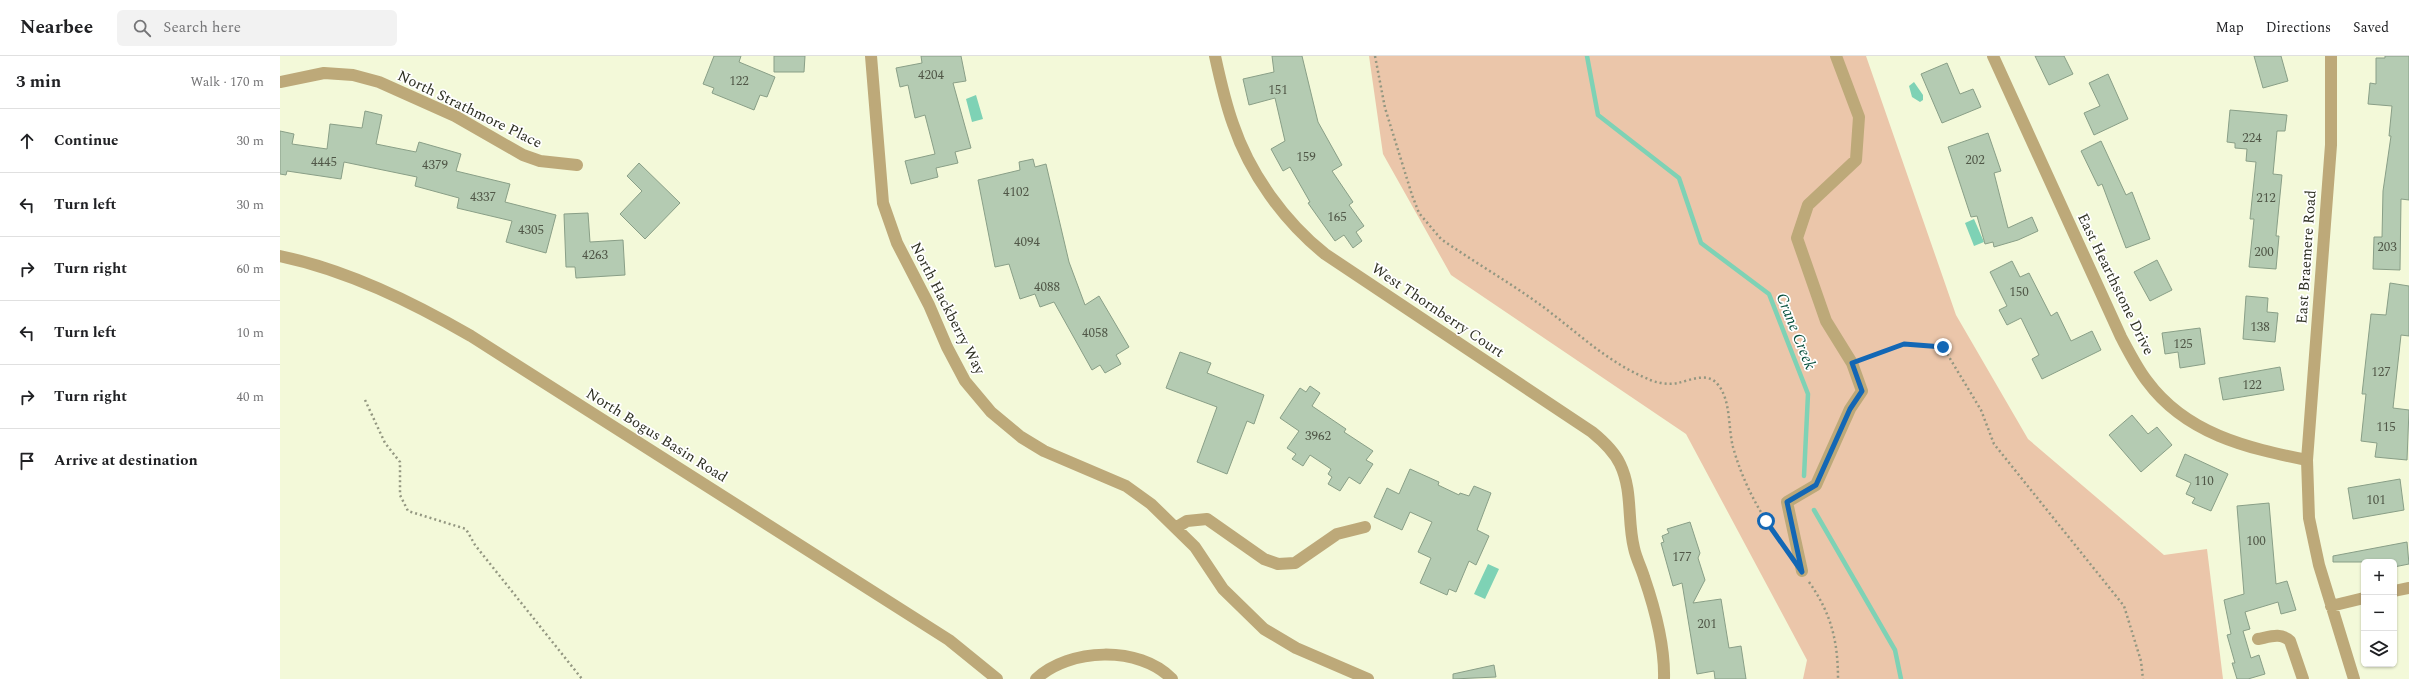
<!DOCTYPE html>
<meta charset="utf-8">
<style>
:root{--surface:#fff;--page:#f2f2f2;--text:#202124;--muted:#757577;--line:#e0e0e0}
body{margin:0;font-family:Spectral,serif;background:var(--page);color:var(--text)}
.controls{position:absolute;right:12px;bottom:12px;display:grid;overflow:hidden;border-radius:6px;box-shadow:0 1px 3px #0004}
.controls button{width:36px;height:36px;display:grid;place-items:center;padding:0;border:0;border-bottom:1px solid var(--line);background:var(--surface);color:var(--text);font:20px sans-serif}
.stop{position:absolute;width:12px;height:12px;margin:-9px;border:3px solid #1367b5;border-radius:50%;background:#fff}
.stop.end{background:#1367b5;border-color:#fff;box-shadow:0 1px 4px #0008}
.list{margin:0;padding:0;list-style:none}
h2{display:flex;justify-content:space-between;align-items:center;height:52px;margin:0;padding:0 16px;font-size:17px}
h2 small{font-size:13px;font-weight:400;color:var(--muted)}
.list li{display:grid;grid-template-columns:26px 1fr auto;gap:12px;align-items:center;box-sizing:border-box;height:64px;padding:0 16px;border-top:1px solid var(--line)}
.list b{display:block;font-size:15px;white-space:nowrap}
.list em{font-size:13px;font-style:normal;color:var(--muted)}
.icon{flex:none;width:22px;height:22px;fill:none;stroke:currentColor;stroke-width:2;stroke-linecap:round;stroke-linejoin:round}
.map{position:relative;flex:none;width:2129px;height:623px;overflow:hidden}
header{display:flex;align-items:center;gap:24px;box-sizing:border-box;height:56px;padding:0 20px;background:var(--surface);border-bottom:1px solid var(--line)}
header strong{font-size:19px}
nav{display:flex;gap:22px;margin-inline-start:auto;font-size:14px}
.search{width:280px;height:36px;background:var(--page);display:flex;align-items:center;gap:10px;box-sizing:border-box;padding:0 14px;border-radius:6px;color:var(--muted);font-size:15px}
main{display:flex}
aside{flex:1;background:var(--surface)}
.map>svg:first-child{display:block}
</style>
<header>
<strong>Nearbee</strong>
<div class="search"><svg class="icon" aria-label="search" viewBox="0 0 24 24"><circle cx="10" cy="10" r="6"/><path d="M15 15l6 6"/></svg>Search here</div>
<nav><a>Map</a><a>Directions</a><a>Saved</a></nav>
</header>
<main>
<aside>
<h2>3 min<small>Walk · 170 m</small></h2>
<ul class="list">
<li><svg class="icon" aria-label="ahead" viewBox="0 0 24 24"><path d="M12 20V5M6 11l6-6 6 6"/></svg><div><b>Continue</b></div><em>30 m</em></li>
<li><svg class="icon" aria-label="left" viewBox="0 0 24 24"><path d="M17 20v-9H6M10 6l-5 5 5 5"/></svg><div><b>Turn left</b></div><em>30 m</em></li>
<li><svg class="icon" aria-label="right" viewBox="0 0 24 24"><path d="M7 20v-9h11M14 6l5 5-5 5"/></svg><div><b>Turn right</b></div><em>60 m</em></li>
<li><svg class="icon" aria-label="left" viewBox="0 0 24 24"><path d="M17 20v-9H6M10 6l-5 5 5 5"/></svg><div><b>Turn left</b></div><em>10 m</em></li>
<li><svg class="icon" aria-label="right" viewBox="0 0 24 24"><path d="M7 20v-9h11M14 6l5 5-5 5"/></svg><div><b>Turn right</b></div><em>40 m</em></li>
<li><svg class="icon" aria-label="arrive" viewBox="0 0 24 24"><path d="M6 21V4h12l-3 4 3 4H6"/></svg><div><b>Arrive at destination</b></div></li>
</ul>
</aside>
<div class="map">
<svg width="2129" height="623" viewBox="0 0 2129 623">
<rect width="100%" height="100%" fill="#f3f9d9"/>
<path fill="#ebc6aa" d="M1089 0H1586L1676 259 1748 383 1884 499 1927 493 1943 623H1523L1527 604 1406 378 1171 219 1103 98Z"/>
<path fill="#7ed2b5" d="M1634 26 1643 39V44L1640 46 1632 41 1629 30Z
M696 39 703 63 692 66 686 43Z
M1694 163 1704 186 1694 190 1685 167Z
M1208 508 1219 513 1205 543 1194 538Z"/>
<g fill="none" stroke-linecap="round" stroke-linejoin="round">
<path stroke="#7ed2b5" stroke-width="4.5" d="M1307 0 1318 59 1399 122 1421 187 1489 238 1528 338 1524 420
M1534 454 1615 594 1621 623"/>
</g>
<path fill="#b4cbb2" stroke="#899f87" d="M434 0H461L459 6 495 21 487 41 480 39 474 54 432 37 434 32 423 28Z
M494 0H525L524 16H494Z
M641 0H681L686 25 673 27 691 92 675 96 678 107 656 112 658 121 631 128 625 105 655 98 645 59 635 62 628 29 620 31 616 12 642 7Z
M992 0H1022L1038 66 1062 109 1052 115 1073 146 1069 149 1084 170 1076 176 1082 185 1073 192 1064 179 1055 185 1028 147 1030 146 1010 111 1003 115 991 93 1005 85 995 42 969 49 963 23 994 16Z
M1755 0H1784L1793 18 1769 29Z
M1974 0H2001L2008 25 1983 32Z
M2105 0H2129V144L2121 143 2120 214 2093 213 2094 181H2102L2103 135 2111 80H2109L2112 50 2088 48 2090 27 2096 28V2H2105Z
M1667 7 1680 38 1693 33 1701 51 1662 67 1641 18Z
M1828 18 1848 63 1814 79 1804 57 1820 50 1809 27Z
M1950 54 2007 59 2005 75H1997L1993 118 2002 119 1996 180H1999L1996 213 1969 211 1974 163H1970L1976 106 1966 105 1967 93 1955 92V87L1947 86Z
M85 55 102 59 96 88 136 96 139 86 181 98 176 115 230 128 225 146 276 159 266 197 226 186 232 165 177 152 179 142 135 130 137 121 64 106 61 123 7 115 6 119 0 118V75L14 78 12 88 47 93 50 68 82 72Z
M1708 77 1721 115 1714 117 1728 172 1752 161 1758 175 1738 184 1714 191 1713 186 1705 188 1697 160 1691 161 1668 91Z
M1821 85 1846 139 1852 136 1870 183 1846 192 1822 128 1818 130 1801 95Z
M753 103 755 111 766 108 789 206 805 249 819 240 849 291 836 299 841 308 825 317 820 309 812 314 774 246 760 251 755 238 740 243 729 208 715 211 698 124 740 114 739 106Z
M359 107 400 147 365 183 340 158 362 135 347 120Z
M308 157 310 186 343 184 345 219 296 222 295 211H286L284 158Z
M1877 204 1892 234 1870 245 1854 216Z
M1732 205 1740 221 1749 217 1771 260 1777 256 1791 285 1812 275 1821 294 1762 323 1752 303 1759 299 1741 262 1727 269 1719 254 1727 250 1710 216Z
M2110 227 2129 230V280L2121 279 2113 352 2129 354 2127 404 2095 401 2097 387 2081 385 2086 338H2082L2091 258 2106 259Z
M1966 240 1988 242 1987 256 1998 257 1995 286 1963 283Z
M1920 272 1925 308 1900 312 1898 296 1885 298 1882 277Z
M900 296 931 307 927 317 984 339 974 368 967 365 947 418 917 406 937 351 886 332Z
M2000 311 2004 334 1943 344 1939 322Z
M1030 330 1040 337 1032 350 1066 373 1064 376 1093 395 1086 404 1093 408 1080 428 1069 421 1060 435 1048 428 1052 421 1048 418 1051 413 1030 399 1023 410 1012 403 1016 398 1007 392 1019 375 1000 362 1020 332 1026 336Z
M1852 359 1868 378 1877 371 1892 389 1861 416 1829 379Z
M1905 398 1948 418 1931 455 1912 447 1915 442 1906 438 1911 427 1896 420Z
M1130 413 1159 426 1158 429 1179 439 1180 437 1189 440 1194 430 1211 437 1197 474 1209 480 1196 509 1189 505 1176 536 1169 533 1167 539 1140 527 1151 502 1138 496 1152 466 1130 456 1122 474 1094 461 1107 432 1119 438Z
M2120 423 2124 454 2073 463 2068 432Z
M1989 447 1996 528 2007 525 2016 554 2001 558 1998 546 1965 556 1970 573 1963 575 1971 602 1979 599 1985 618 1968 623H1957L1952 607H1955L1947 579 1951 578 1944 544 1964 538 1957 450Z
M1410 466 1420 497 1418 502 1425 524 1413 547 1441 543 1449 592 1461 590 1466 623H1435L1434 615 1417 618 1402 527 1393 530 1381 487 1384 486 1382 480 1389 477 1387 473Z
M2127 486 2129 508 2114 511V506H2053V500Z
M1214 609 1216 621 1173 623V618Z"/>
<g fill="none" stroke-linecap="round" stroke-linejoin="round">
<path stroke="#939781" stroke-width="2.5" stroke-dasharray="2 3" stroke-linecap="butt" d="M1095 0 1105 52 1132 139 1139 157 1161 183C1194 206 1229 226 1262 250 1297 276 1327 306 1368 323 1376 327 1389 329 1398 327 1411 324 1429 315 1439 330 1451 346 1448 372 1453 391 1463 427 1480 458 1502 488
M1584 303 1623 288 1663 291 1701 354 1714 388 1844 550 1861 605 1863 623
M85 344 105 387 120 406V439L128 455 186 473 195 489 302 623
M1529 526C1551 557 1558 585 1558 623"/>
<path stroke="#bda979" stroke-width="12" d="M591 0 603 147 617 187 649 249 667 291 685 325 711 356 741 381 764 395 846 430 871 448 915 491 943 533 984 573 1016 592 1088 623
M935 0C940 23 945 46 953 68 970 118 1004 165 1045 198L1312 376C1323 385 1334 395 1340 408 1353 435 1347 464 1354 492 1356 502 1361 511 1364 521 1375 553 1385 589 1384 623
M1713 0 1841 281C1849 296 1857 312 1867 325 1906 378 1967 392 2027 404
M2051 0V89L2027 404 2029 462 2039 509 2074 623
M0 26 44 17 73 19 99 26 175 60 243 99 260 105 297 109
M0 200C67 214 132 246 191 280L669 584 717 623
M897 471 907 465 927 463 984 503 998 508 1015 507 1057 478 1085 471
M1522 515 1507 446 1536 429 1570 353 1582 335 1572 307 1546 265 1517 182 1528 149 1576 104 1579 61 1556 0
M2114 535 2128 532
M2051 550 2084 542
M1978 583C1989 581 2001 576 2010 585L2023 623
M756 623C789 592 859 589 892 623"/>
</g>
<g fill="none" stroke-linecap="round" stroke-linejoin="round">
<path stroke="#1367b5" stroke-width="5" d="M1486 465 1522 516 1507 446 1536 429 1570 353 1582 335 1572 307 1624 288 1663 291"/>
</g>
<g text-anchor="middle" stroke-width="3.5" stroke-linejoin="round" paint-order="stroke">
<g font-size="13" fill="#505747">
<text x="651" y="23">4204</text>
<text x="459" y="29">122</text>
<text x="998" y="38">151</text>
<text x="1972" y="86">224</text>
<text x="1026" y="105">159</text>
<text x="1695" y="108">202</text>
<text x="44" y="110">4445</text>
<text x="155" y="113">4379</text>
<text x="736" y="140">4102</text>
<text x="203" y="145">4337</text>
<text x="1986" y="146">212</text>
<text x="1057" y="165">165</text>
<text x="251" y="178">4305</text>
<text x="747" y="190">4094</text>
<text x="2107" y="195">203</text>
<text x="1984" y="200">200</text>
<text x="315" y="203">4263</text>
<text x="767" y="235">4088</text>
<text x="1739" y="240">150</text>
<text x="1980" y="275">138</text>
<text x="815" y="281">4058</text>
<text x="1903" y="292">125</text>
<text x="2101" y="320">127</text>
<text x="1972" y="333">122</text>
<text x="2106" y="375">115</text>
<text x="1038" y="384">3962</text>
<text x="1924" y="429">110</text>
<text x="2096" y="448">101</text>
<text x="1976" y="489">100</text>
<text x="1402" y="505">177</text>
<text x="1427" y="572">201</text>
</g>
<g font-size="15" fill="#2e3023" stroke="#fff">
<text transform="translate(190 53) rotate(26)" y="5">North Strathmore Place</text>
<text transform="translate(2026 201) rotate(-86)" y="5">East Braemere Road</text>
<text transform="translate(1836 228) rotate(64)" y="5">East Hearthstone Drive</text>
<text transform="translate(668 252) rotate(63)" y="5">North Hackberry Way</text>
<text transform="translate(1158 254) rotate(34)" y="5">West Thornberry Court</text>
<text transform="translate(377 379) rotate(32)" y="5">North Bogus Basin Road</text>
</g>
<g font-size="16" font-style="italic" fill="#08513e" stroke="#fff">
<text transform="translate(1517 275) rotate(68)" y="6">Crane Creek</text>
</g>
</g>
</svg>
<div class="controls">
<button>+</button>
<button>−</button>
<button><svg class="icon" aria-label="layers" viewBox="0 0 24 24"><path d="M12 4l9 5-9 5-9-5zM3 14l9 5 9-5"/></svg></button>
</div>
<div class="stop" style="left:1486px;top:465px"></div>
<div class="stop end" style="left:1663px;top:291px"></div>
</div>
</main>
